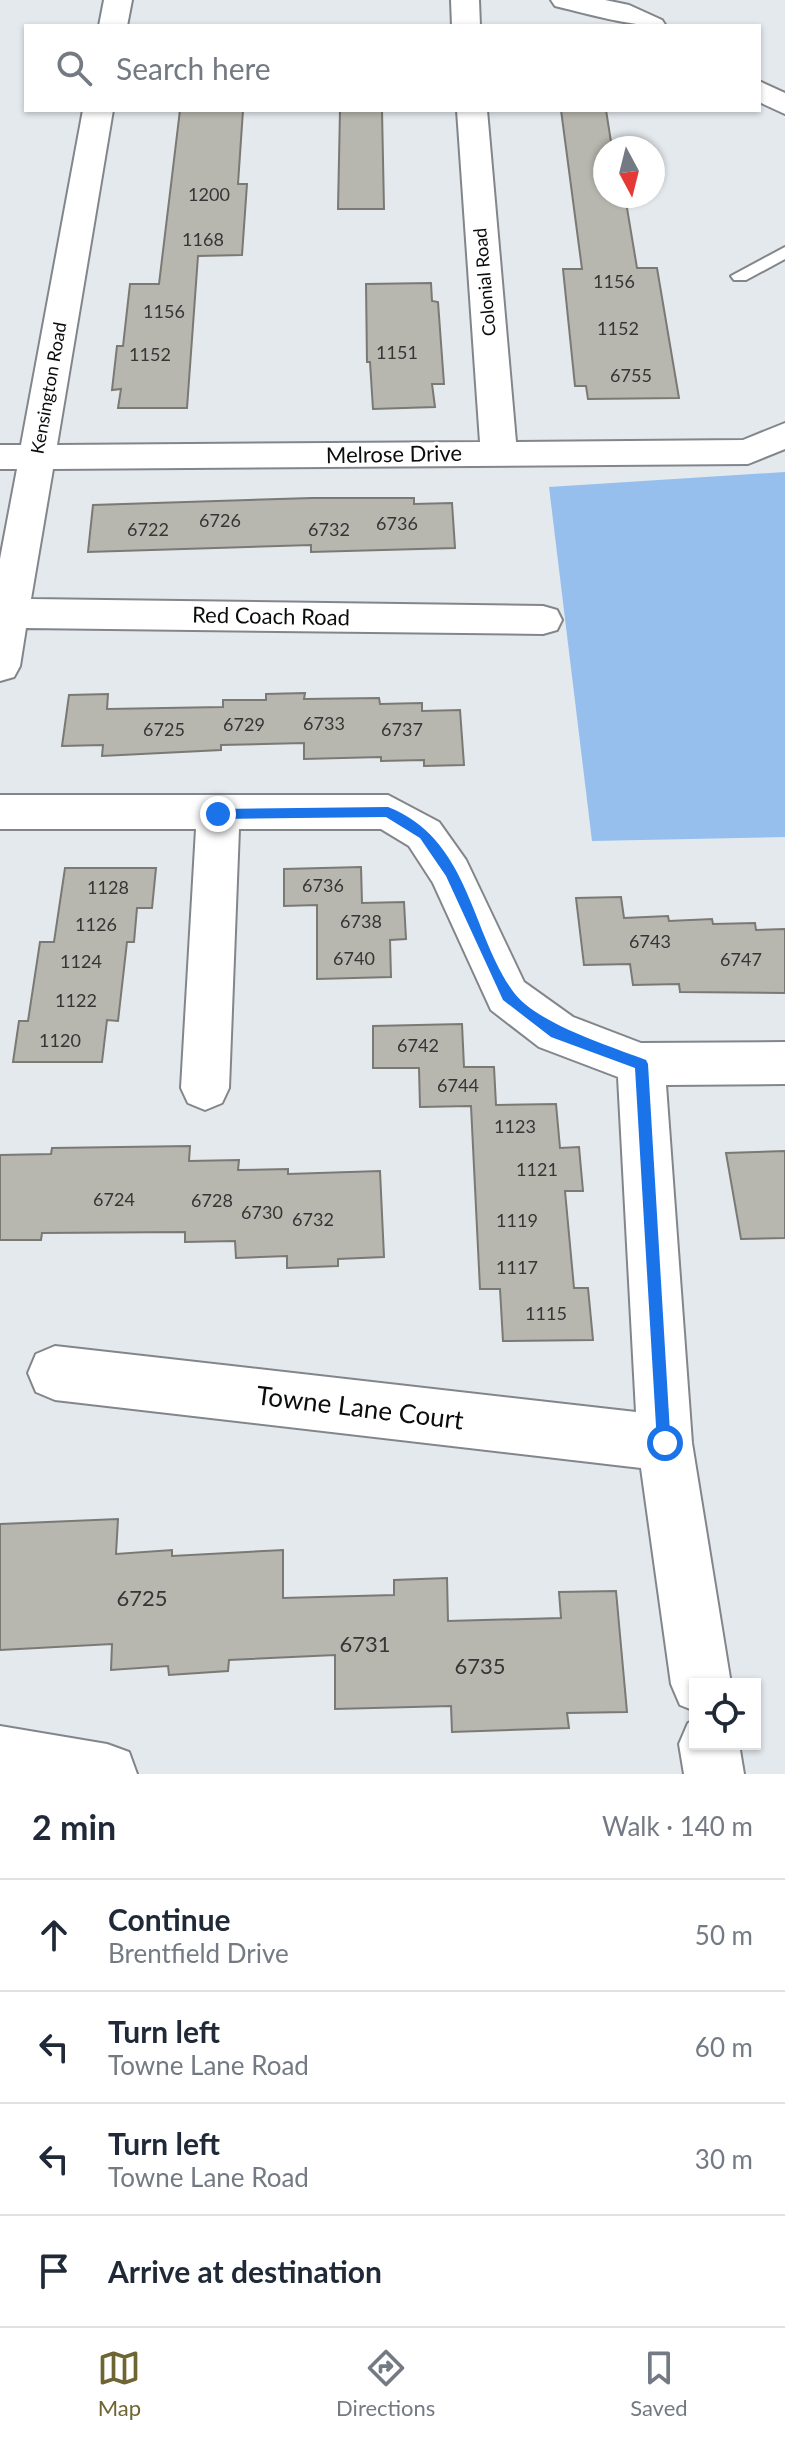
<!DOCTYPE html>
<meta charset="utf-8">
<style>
:root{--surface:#fff;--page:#f2f2f3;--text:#1f2937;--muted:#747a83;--line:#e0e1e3;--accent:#6e6532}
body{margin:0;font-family:Lato,sans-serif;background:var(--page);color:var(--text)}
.controls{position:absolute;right:24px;bottom:24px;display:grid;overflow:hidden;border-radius:0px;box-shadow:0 2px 6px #0004}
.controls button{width:72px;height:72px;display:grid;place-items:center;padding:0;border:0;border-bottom:2px solid var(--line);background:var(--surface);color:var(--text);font:40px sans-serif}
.compass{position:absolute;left:593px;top:136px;width:72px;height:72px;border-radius:50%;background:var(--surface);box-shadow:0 2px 6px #0004;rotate:173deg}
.stop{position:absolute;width:24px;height:24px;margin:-18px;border:6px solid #1a73e8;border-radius:50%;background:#fff}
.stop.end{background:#1a73e8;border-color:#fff;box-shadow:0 2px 8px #0008}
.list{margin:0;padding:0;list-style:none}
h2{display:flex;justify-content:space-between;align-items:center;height:104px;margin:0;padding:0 32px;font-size:34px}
h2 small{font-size:26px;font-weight:400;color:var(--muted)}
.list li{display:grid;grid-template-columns:52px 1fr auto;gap:24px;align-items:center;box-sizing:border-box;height:112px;padding:0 32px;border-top:2px solid var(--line)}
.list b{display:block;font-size:30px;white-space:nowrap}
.list p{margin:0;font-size:26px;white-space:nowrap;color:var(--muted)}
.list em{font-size:26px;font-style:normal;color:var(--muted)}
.icon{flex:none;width:44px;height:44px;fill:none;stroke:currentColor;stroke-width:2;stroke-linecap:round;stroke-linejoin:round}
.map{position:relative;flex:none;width:785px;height:1774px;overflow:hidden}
.search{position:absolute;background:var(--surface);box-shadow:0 2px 6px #0004;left:24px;right:24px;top:24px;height:88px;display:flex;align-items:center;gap:20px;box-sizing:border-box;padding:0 28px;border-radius:0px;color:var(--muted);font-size:30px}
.sheet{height:552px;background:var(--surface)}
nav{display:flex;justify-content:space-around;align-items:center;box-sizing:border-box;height:112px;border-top:2px solid var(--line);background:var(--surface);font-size:22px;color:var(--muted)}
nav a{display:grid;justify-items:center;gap:4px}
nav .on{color:var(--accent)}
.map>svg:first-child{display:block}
</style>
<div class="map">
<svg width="785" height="1774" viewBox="0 0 785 1774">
<rect width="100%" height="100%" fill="#e4e9ee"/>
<path fill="#96bfee" d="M785 472V837L592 841 549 487Z"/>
<path fill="#b7b6af" stroke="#7a7973" stroke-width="2" d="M180 110H243L238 184H247L242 255 198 256 187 408H118L121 389 112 390 117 346H123L130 284H159Z
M340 110H382L384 209H338Z
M561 110H606L612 148H605V196H625L637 268H657L679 398 588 399 586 386H575L563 269H582Z
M431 283 432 301 438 302 444 384H432L435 407 373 409 370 362H367L366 284Z
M312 498H414V504L452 503 455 548 311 552V545L88 552 93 505Z
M305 693 304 699 379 698 380 704 422 703V711L460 710 464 765 424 766V760L381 761V757L304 759V743L221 745V750L102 756 103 745 62 746 69 695 108 694 107 709 223 707V700H266V694Z
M361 867 362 903 404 902 406 939 390 940 391 977 317 979V905L284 906V869Z
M65 868H156L152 908H137L134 942H127L118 1021 107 1020 102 1062H13L19 1021H28L40 942H54Z
M621 897 624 918 668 916 669 921 712 919 713 924 755 923 756 930 785 929V993L680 992 679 984 633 985 630 964 584 965 576 898Z
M462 1024 464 1067H494L496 1105 556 1104 560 1148 579 1147 583 1191H565L574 1288H588L593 1340 503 1341 500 1289H480L471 1106 420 1107 419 1068H373V1026Z
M190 1146 189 1161 239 1160 238 1170 288 1169V1174L380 1171 384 1257 338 1259V1266L287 1268V1256L236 1258 235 1241 185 1242V1232L42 1233 41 1240H0V1155L51 1154 52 1148Z
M785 1151V1238L741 1239 726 1153Z
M118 1519 116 1554 172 1550V1556L283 1550V1598L394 1595V1580L447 1578 448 1621 561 1618 559 1592 616 1591 627 1712 567 1713 569 1728 452 1732 451 1706 335 1709V1655L229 1660 228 1671 169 1675 168 1666 111 1670 112 1644 0 1650V1524Z"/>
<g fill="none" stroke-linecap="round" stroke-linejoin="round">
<g stroke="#82868b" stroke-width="4">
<path id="service" d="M785 247V259L746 280H734L731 276Z"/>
</g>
<g stroke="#82868b" stroke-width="4">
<path id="minor" d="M104 0H132L127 26H99Z
M451 0H479L480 26H452Z
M551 0H605L629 5 662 20 666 26C628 26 593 15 555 6Z
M759 81 785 93V114L759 102Z
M83 110H113L57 445 480 442 457 110H487L516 442 743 440 785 423V449L748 464 53 469 31 599 543 606 557 610 562 620 557 630 543 634 26 628 20 666 14 677 0 681V559L17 469H0V445H21Z
M0 795H388L439 822 466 860 524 982 573 1017 641 1043 785 1042V1084L666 1085 692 1443 731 1684H695V1711L680 1705 671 1684 641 1468 55 1400 36 1392 28 1373 36 1354 55 1346 636 1412 618 1077 539 1047 491 1010 433 883 409 846 381 829H239L229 1088 222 1103 205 1110 188 1103 181 1088 196 829H0Z
M695 1720V1744H739L744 1774H684L679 1744 688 1723Z
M0 1726 107 1744 129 1752 137 1774H0Z"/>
</g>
<use href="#service" fill="#fff" fill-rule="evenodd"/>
<use href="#minor" fill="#fff" fill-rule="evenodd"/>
</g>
<path fill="#1a73e8" d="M388 807C469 839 470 929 512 990 534 1023 610 1046 646 1060L648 1064 671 1449 665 1451 657 1443 635 1068 551 1037 503 1000 446 876 420 838 386 817 218 819 212 814 218 809Z"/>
<g text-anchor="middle" stroke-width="7" stroke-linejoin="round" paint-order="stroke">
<g font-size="18" fill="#353636">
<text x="209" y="201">1200</text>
<text x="203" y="246">1168</text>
<text x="614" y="288">1156</text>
<text x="164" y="318">1156</text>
<text x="618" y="335">1152</text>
<text x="397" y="359">1151</text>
<text x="150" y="361">1152</text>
<text x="631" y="382">6755</text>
<text x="220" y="527">6726</text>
<text x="397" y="530">6736</text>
<text x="148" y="536">6722</text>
<text x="329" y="536">6732</text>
<text x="324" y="730">6733</text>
<text x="244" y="731">6729</text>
<text x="164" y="736">6725</text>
<text x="402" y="736">6737</text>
<text x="323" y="892">6736</text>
<text x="108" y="894">1128</text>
<text x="361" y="928">6738</text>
<text x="96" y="931">1126</text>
<text x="650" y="948">6743</text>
<text x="354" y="965">6740</text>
<text x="741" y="966">6747</text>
<text x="81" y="968">1124</text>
<text x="76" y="1007">1122</text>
<text x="60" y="1047">1120</text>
<text x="418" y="1052">6742</text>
<text x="458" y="1092">6744</text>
<text x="515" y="1133">1123</text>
<text x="537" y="1176">1121</text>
<text x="114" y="1206">6724</text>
<text x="212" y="1207">6728</text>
<text x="262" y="1219">6730</text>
<text x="313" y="1226">6732</text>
<text x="517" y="1227">1119</text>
<text x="517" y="1274">1117</text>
<text x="546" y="1320">1115</text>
</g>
<g font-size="18" fill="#0a0c0d" stroke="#fff">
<text transform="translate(485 282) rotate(-95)" y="6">Colonial Road</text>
<text transform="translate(49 388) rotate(-80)" y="6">Kensington Road</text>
</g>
<g font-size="22" fill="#0a0c0d" stroke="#fff">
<text transform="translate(394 454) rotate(-1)" y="8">Melrose Drive</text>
<text transform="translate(271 616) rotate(1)" y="8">Red Coach Road</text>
</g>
<g font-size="22" fill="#353636">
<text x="142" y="1606">6725</text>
<text x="365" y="1652">6731</text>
<text x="480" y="1674">6735</text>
</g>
<g font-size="26" fill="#0a0c0d" stroke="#fff">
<text transform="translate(360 1408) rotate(7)" y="9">Towne Lane Court</text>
</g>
</g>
</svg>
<div class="controls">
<button><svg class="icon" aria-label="locate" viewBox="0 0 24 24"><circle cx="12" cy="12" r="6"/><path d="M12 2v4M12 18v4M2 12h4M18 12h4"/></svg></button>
</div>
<svg class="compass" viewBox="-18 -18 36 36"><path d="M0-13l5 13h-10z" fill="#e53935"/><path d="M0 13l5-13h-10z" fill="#747a83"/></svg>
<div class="stop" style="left:665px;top:1443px"></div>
<div class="stop end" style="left:218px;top:814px"></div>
<div class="search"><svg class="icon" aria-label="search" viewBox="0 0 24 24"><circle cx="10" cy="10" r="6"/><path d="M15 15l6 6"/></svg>Search here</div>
</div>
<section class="sheet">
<h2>2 min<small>Walk · 140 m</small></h2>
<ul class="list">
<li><svg class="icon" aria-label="ahead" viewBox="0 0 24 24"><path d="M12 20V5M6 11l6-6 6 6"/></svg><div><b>Continue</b><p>Brentfield Drive</p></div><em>50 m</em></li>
<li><svg class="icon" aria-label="left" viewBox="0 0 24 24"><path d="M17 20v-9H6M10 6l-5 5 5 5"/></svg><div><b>Turn left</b><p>Towne Lane Road</p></div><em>60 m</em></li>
<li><svg class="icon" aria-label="left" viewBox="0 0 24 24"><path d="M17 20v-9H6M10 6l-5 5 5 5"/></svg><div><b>Turn left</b><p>Towne Lane Road</p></div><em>30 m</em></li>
<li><svg class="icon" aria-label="arrive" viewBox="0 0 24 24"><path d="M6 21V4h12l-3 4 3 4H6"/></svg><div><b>Arrive at destination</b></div></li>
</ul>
</section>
<nav>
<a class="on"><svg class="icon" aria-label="map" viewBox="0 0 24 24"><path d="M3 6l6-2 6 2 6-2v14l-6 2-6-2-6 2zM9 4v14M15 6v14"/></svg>Map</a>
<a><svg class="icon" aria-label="directions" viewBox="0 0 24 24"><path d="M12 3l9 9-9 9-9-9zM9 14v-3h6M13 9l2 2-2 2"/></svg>Directions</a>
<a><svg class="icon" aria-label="saved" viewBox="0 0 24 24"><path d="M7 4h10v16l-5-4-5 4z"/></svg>Saved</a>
</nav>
